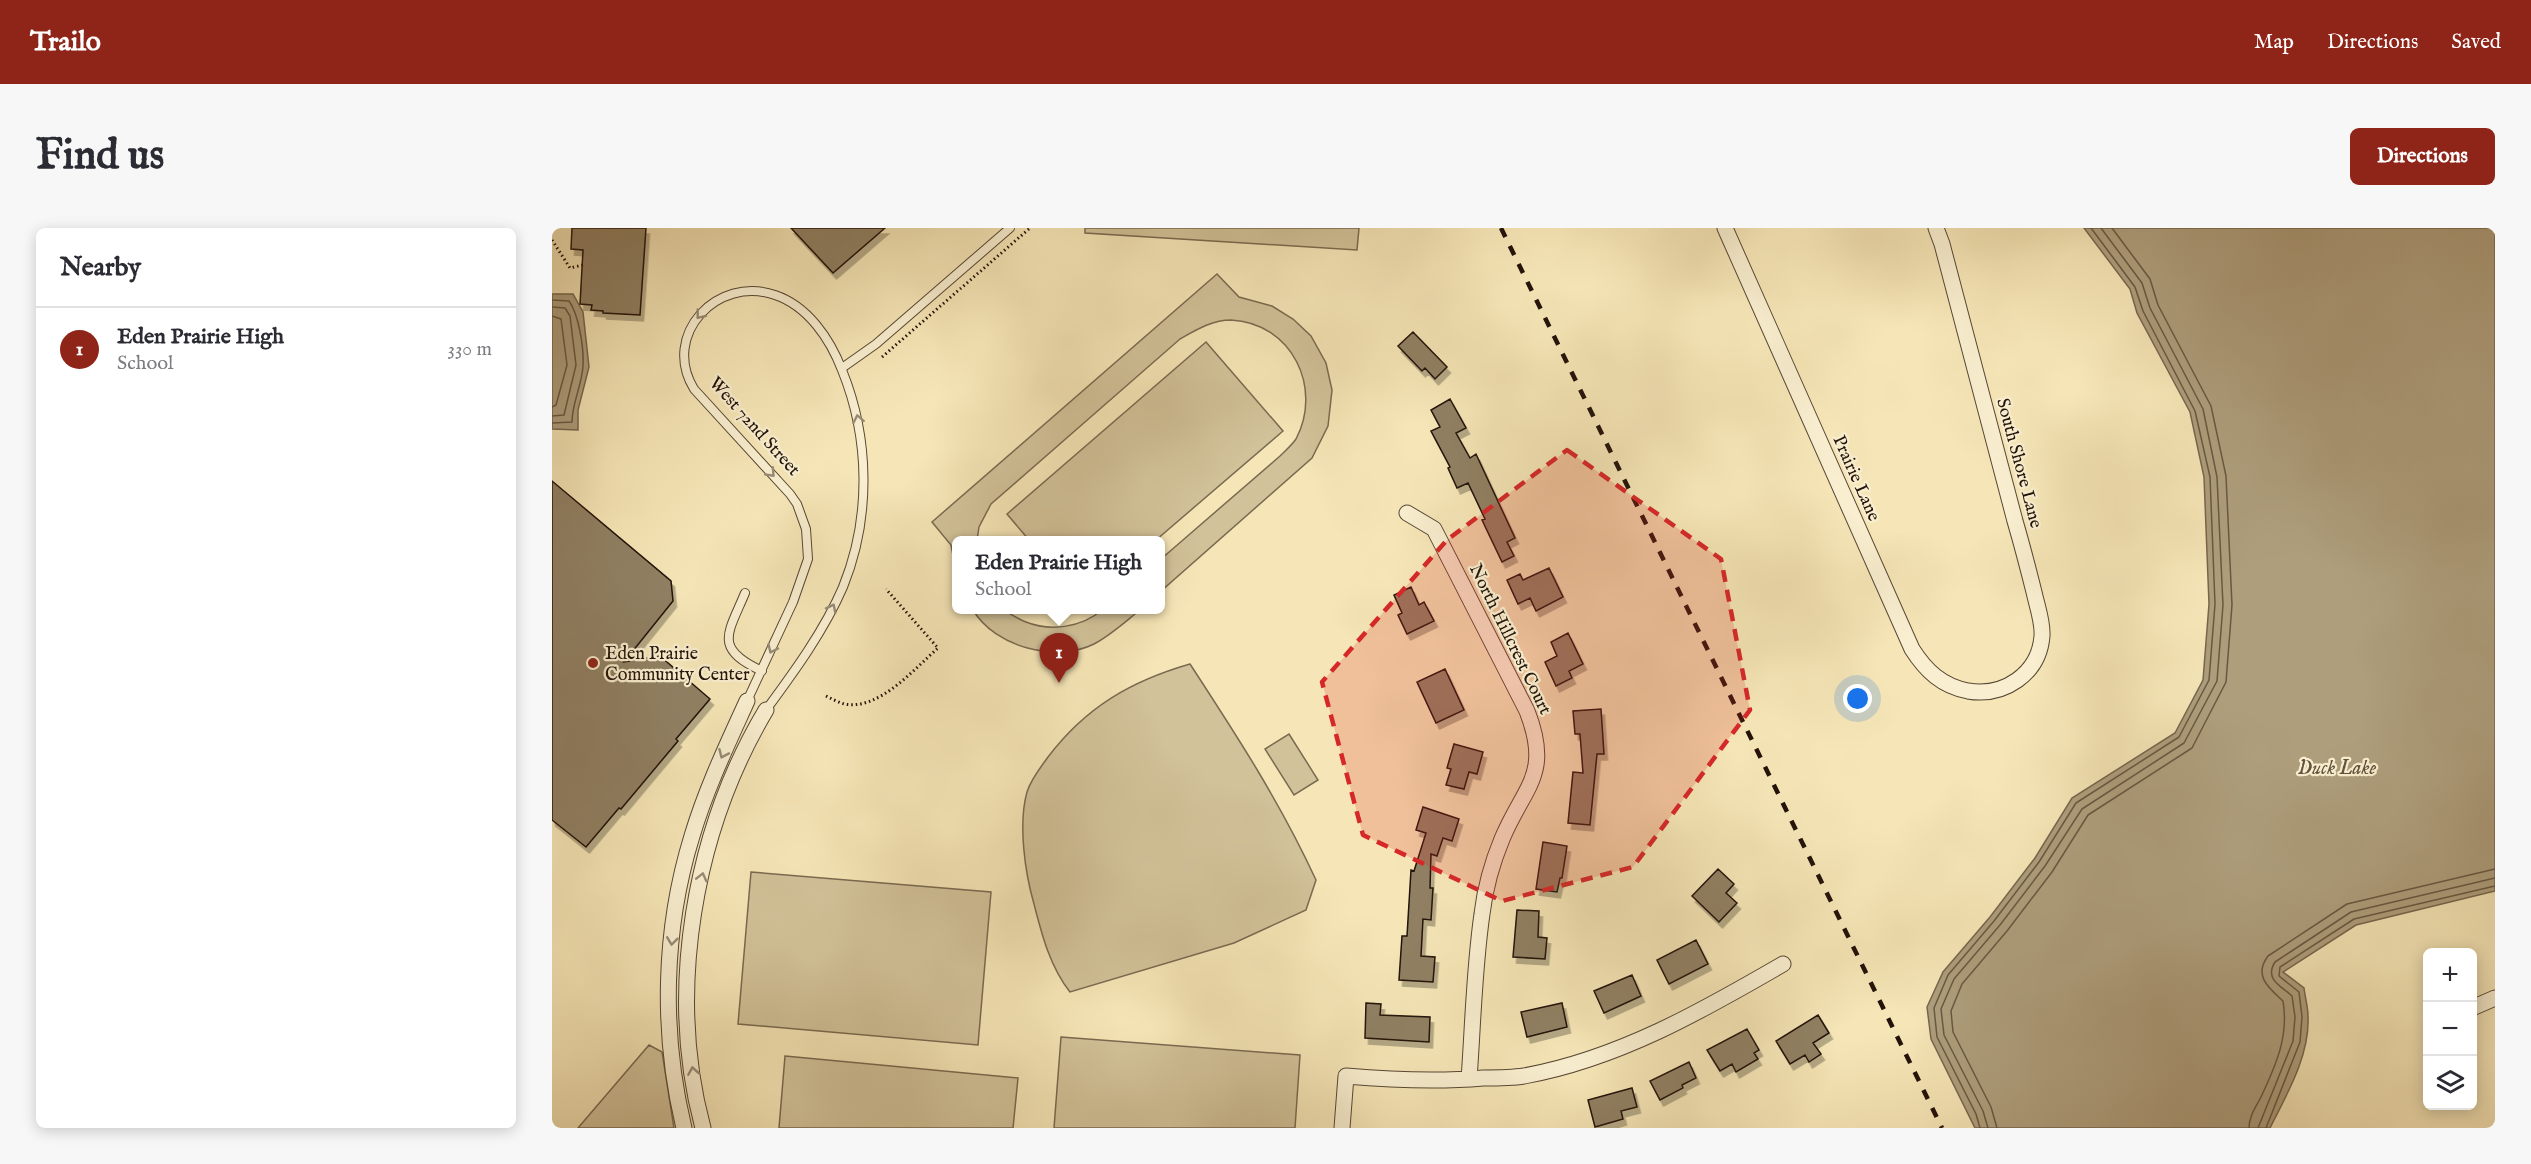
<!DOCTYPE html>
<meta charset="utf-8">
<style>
:root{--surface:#fff;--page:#f7f7f7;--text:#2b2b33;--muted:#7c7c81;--line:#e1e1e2;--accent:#8f2418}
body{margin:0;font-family:"IM FELL English",serif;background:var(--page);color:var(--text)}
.controls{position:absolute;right:18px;bottom:18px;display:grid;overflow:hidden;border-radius:9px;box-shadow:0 3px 15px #0003}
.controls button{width:54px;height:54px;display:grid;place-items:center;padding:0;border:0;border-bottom:2px solid var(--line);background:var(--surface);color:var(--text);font:30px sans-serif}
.you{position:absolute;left:1306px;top:471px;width:21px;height:21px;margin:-15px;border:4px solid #fff;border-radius:50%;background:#1a73e8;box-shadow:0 0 0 9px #1a73e833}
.badge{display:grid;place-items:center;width:39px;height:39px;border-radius:50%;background:var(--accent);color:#fff;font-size:20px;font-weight:700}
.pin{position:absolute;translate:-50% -50px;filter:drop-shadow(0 2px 3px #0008)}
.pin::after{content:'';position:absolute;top:32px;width:21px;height:18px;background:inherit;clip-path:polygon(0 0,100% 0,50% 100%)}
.popup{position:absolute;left:400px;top:308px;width:213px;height:78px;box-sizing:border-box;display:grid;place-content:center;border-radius:9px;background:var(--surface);filter:drop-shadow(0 2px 4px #0005);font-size:20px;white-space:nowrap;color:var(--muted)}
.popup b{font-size:22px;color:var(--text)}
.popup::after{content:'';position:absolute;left:50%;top:100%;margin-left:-12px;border:12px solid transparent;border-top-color:var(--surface)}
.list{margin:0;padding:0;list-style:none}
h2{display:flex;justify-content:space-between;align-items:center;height:78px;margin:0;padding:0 24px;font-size:26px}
h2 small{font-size:20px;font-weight:400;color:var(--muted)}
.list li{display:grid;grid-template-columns:39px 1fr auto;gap:18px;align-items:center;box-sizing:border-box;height:84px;padding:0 24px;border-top:2px solid var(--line)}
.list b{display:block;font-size:22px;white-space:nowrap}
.list p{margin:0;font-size:20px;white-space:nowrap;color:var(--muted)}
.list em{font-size:20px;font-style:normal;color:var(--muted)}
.icon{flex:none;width:33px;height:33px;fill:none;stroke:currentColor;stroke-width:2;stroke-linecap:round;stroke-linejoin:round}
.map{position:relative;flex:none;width:1943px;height:900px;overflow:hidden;border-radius:9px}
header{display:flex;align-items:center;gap:36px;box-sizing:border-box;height:84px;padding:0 30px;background:var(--accent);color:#fff}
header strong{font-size:28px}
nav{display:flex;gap:33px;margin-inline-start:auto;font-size:21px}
.intro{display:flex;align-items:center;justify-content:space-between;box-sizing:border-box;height:144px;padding:0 36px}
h1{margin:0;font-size:42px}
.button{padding:15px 27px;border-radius:9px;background:var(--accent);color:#fff;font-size:21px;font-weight:700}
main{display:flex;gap:36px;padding:0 36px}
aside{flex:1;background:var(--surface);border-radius:9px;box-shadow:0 3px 15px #0003}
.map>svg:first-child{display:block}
</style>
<header>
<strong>Trailo</strong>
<nav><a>Map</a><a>Directions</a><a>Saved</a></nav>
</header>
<div class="intro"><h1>Find us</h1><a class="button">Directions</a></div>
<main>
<aside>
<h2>Nearby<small></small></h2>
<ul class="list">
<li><span class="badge">1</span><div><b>Eden Prairie High</b><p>School</p></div><em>330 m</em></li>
</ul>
</aside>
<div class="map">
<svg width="1943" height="900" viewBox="0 0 1943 900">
<defs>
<filter id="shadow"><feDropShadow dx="3.5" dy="6" stdDeviation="0" flood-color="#0004"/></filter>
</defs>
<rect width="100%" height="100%" fill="#f6e6b7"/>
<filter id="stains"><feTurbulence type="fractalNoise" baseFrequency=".00333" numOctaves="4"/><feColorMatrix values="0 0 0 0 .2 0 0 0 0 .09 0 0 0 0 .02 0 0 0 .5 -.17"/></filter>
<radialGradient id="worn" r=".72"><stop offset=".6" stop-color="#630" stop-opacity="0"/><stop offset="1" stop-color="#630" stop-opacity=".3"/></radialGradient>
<path fill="#d2c299" stroke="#7a6a51" stroke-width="1.5" d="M533 0H807L805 22 533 5Z
M665 46 687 69 720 78 741 91 759 108 774 135 780 162 776 198 760 230 609 363V331L728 228C733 223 740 217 744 211 771 160 740 95 679 92 660 92 644 102 628 111L439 276 427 299 425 312H405V347L399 317 380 294Z
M654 114 731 203 604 312H477L455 286Z
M421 382C429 381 441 379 449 382 457 384 466 391 474 394 499 404 530 399 550 382H588C574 393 559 407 542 416 504 435 443 419 421 382Z
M638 436C685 508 728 574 764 652L754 682 682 715 518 764C498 739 490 707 482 676 473 645 466 596 475 564 479 551 489 539 496 529 534 479 579 453 638 436Z
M737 506 766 552 742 567 713 521Z
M199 644 439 664 426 817 186 796Z
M509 809 748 827 743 900H502Z
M97 817 110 824 122 900H26Z
M233 828 466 850 461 900H227Z"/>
<path fill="#ae9e7c" stroke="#76664e" stroke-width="1.5" d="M1532 0H1943V663L1804 697 1731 744 1752 760C1753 769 1756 779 1756 788 1758 827 1735 866 1718 900H1423L1379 811 1375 779 1391 744 1438 689 1483 630 1520 570 1623 505 1651 452 1657 376 1652 249 1638 184 1585 85 1578 61Z
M0 66H21L31 84 37 139 26 182V202L0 201Z"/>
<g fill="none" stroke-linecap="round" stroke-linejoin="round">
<path stroke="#685842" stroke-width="1.5" d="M0 72 17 73C27 87 32 120 31 138 30 157 20 175 20 194L0 195
M0 79 13 80 18 88 24 137 12 187 0 188
M0 88 9 91 15 137 4 177 0 179
M1428 900 1424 886 1385 809 1382 780 1396 747 1442 693 1487 634 1524 575 1627 509 1657 452 1663 376 1658 249 1643 183 1591 83 1583 59 1539 0
M1436 900 1431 883 1392 807 1389 781 1402 751 1448 697 1493 638 1530 581 1632 515 1665 453 1671 377 1665 249 1651 181 1598 80 1590 55 1549 0
M1445 900 1439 879 1401 804 1399 783 1410 756 1455 703 1500 644 1536 587 1640 520 1674 454 1680 377 1674 248 1659 178 1606 77 1598 51 1560 0
M1697 900C1697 888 1704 879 1709 869 1724 837 1737 808 1731 773 1717 760 1701 748 1716 728L1795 676 1943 641
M1706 900 1741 813 1743 789 1740 768C1729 758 1712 751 1723 734L1799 684 1943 650
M1714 900 1748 814 1750 789 1747 764 1727 748 1728 739 1802 691 1943 658"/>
</g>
<path fill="#908063" stroke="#221209" stroke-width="1.5" filter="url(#shadow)" d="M20 0H94L88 87 51 85V83L39 82 40 77 28 76 31 22 19 21Z
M239 0H333L281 45Z
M861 104 895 139 883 151 873 140 870 143 846 118Z
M898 171 914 200 904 205 918 230 924 226 963 310 955 314 962 328 950 334 930 292 933 291 916 255 905 260 896 240 898 239 879 203 888 199 879 182Z
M0 253 119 353 121 373 72 434 108 428 158 471 124 511 126 513 69 581 67 580 34 619 0 592Z
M997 340 1011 369 984 383 978 370 966 376 955 352 968 346 971 352Z
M859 359 867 377 872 374 882 393 855 406 846 387 850 385 842 367Z
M1016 405 1031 436 1017 443 1020 450 1004 458 993 434 1005 428 999 414Z
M893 441 912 482 884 495 865 454Z
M1049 481 1052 526H1045L1038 597 1016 595 1021 544 1031 545 1028 506H1023L1021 483Z
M902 516 931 524 925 546 917 544 912 561 894 557 899 541 895 540Z
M871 579 907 591 900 613 891 610 885 628 879 626 878 660H881L879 692 871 691 869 728 883 729 881 754 847 752 850 708H855L859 642 862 643 874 605 864 602Z
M991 614 1015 618 1010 650H1008L1005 664 984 661Z
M1166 641 1182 656 1174 665 1185 675 1167 694 1140 668Z
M965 682 987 683 986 709 995 710 993 731 961 729Z
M1144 712 1156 736 1117 756 1105 732Z
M1080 747 1089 768 1052 785 1042 763Z
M814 775 829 776 828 787 878 789 877 814 813 810Z
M1010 775 1015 799 975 809 969 784Z
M1266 787 1277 805 1261 815 1269 826 1257 834 1253 827 1238 836 1224 813Z
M1195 801 1207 822 1202 825 1206 831 1184 844 1180 836 1168 843 1155 822Z
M1137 834 1144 850 1130 857 1131 860 1108 872 1098 853Z
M1080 860 1085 879 1069 883 1071 891 1043 899 1036 872Z"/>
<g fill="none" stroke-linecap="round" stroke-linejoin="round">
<g stroke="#574734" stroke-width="10">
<path id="lane" d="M290 140 324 116 458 0
M193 365C176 406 161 420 210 443
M195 473 241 374 256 331 254 301 245 276 238 266 142 161C109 107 165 47 223 67 256 78 278 111 290 142 318 211 319 290 291 359 272 403 242 444 214 482"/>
</g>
<g stroke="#574734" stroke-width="17">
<path id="street" d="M1173 0 1360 421C1374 443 1390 458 1416 463 1452 469 1487 446 1490 408 1491 394 1485 378 1482 364 1476 340 1470 317 1463 293 1439 201 1414 109 1390 16L1384 0
M855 285 882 301 975 483C1000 547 972 558 950 611 940 635 933 661 930 686 922 741 921 797 917 851
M1920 780 1943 770
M132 900C109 805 111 702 140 608 154 561 175 517 195 473
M151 900C114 763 142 603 214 482
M790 900 794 848C840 852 885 854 931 850 944 850 959 850 972 848 1066 831 1150 783 1231 736"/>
</g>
<path stroke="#221209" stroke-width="3" stroke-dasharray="1.5 3" stroke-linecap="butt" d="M0 12 18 40 31 37
M330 129 478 0
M274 468C280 471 286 474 292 476 327 483 362 441 386 420L334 361"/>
<use href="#lane" stroke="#f9efd0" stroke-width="8"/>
<use href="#street" stroke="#f9efd0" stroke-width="15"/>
<path stroke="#221209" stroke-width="4.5" stroke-dasharray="10 10" stroke-linecap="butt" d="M949 0 1390 900"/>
</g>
<defs><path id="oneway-chevron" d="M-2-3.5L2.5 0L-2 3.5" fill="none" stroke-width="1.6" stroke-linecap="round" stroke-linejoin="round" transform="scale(1.5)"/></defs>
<g stroke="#988c76">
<use href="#oneway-chevron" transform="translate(148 87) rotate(128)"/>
<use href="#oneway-chevron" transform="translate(306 191) rotate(-101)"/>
<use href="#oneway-chevron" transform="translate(219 245) rotate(47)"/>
<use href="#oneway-chevron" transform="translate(280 380) rotate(-63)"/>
<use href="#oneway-chevron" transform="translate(220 421) rotate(115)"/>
<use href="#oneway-chevron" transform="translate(171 526) rotate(114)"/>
<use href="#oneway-chevron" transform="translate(150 649) rotate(-76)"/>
<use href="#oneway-chevron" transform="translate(120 713) rotate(97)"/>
<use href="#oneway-chevron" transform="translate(141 843) rotate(-99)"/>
</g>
<path fill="#d62828" fill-opacity="0.2" stroke="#d62828" stroke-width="4.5" stroke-dasharray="12 8" stroke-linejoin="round" d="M1015 222 1169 331 1198 482 1081 639 950 673 811 607 770 454 895 312Z"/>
<circle fill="#8f2418" stroke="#f9efd0" stroke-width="2" cx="41" cy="435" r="6"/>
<g text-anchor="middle" stroke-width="4.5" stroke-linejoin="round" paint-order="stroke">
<g font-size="18" fill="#221209" stroke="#f9efd0">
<text transform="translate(203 198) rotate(48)" y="6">West 72nd Street</text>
<text transform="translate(1468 235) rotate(75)" y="6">South Shore Lane</text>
<text transform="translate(1305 250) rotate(66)" y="6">Prairie Lane</text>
<text transform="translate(959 411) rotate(64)" y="6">North Hillcrest Court</text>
</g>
<g font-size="18" fill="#221209" stroke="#f9efd0" text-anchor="start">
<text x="53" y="431">Eden Prairie<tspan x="53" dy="21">Community Center</tspan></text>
</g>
<g font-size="20" font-style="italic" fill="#61513d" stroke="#f9efd0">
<text x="1785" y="546">Duck Lake</text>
</g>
</g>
<rect width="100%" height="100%" filter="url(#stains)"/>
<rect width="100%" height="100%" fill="url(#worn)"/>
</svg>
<div class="controls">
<button>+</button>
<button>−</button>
<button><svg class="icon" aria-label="layers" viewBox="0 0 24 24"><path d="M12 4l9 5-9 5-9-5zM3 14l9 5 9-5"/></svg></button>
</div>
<div class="you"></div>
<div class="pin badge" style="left:507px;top:455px">1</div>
<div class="popup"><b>Eden Prairie High</b>School</div>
</div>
</main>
